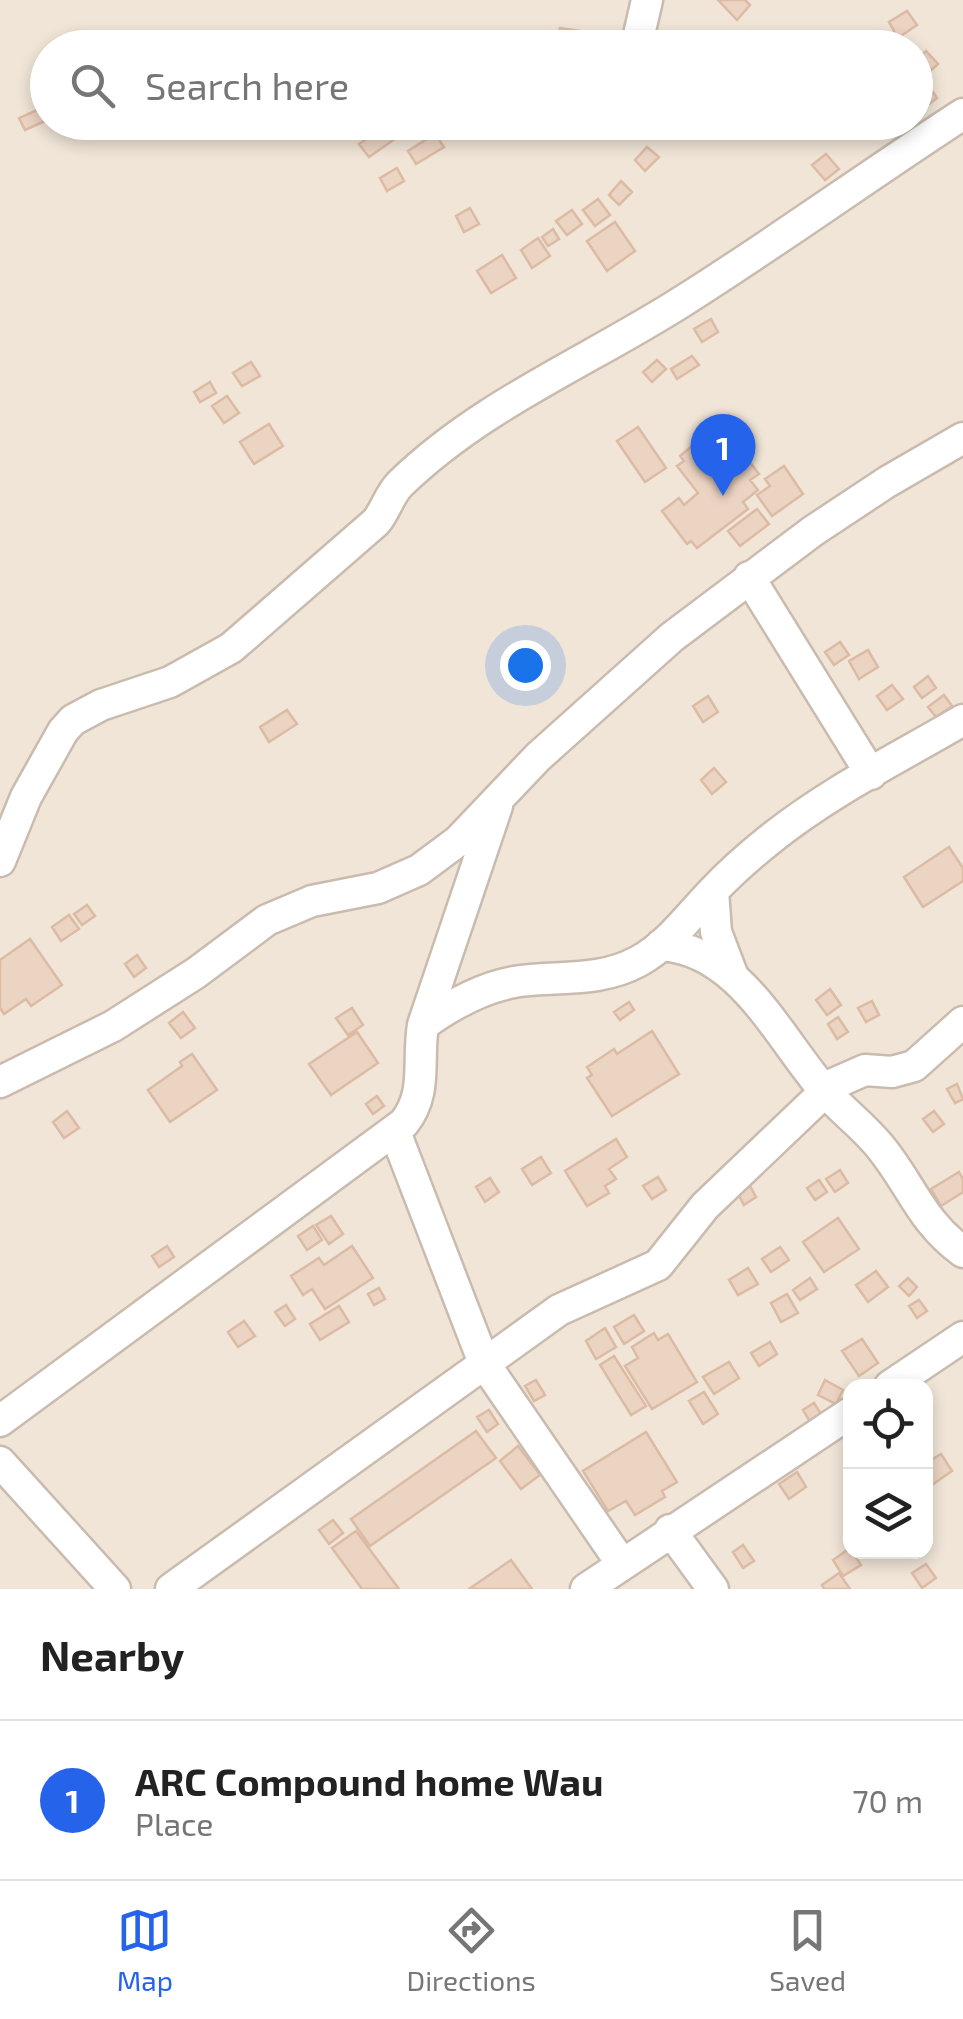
<!DOCTYPE html>
<style>
:root{--surface:#fff;--page:#f6f6f6;--text:#222;--muted:#767676;--line:#e0e0e0;--accent:#2563eb}
body{margin:0;font-family:"Exo 2",sans-serif;background:var(--page);color:var(--text)}
.controls{position:absolute;right:30px;bottom:30px;display:grid;overflow:hidden;border-radius:20px;box-shadow:0 5px 15px #0003}
.controls button{width:90px;height:90px;display:grid;place-items:center;padding:0;border:0;border-bottom:2px solid var(--line);background:var(--surface);color:var(--text);font:50px sans-serif}
.you{position:absolute;left:525px;top:665px;width:35px;height:35px;margin:-25px;border:8px solid #fff;border-radius:50%;background:#1a73e8;box-shadow:0 0 0 15px #1a73e833}
.badge{display:grid;place-items:center;width:65px;height:65px;border-radius:50%;background:var(--accent);color:#fff;font-size:32px;font-weight:700}
.pin{position:absolute;translate:-50% -82px;filter:drop-shadow(0 2px 5px #0008)}
.pin::after{content:'';position:absolute;top:52px;width:35px;height:30px;background:inherit;clip-path:polygon(0 0,100% 0,50% 100%)}
.list{margin:0;padding:0;list-style:none}
h2{display:flex;justify-content:space-between;align-items:center;height:130px;margin:0;padding:0 40px;font-size:42px}
h2 small{font-size:32px;font-weight:400;color:var(--muted)}
.list li{display:grid;grid-template-columns:65px 1fr auto;gap:30px;align-items:center;box-sizing:border-box;height:160px;padding:0 40px;border-top:2px solid var(--line)}
.list b{display:block;font-size:38px;white-space:nowrap}
.list p{margin:0;font-size:32px;white-space:nowrap;color:var(--muted)}
.list em{font-size:32px;font-style:normal;color:var(--muted)}
.icon{flex:none;width:55px;height:55px;fill:none;stroke:currentColor;stroke-width:2;stroke-linecap:round;stroke-linejoin:round}
.map{position:relative;flex:none;width:963px;height:1589px;overflow:hidden}
.search{position:absolute;background:var(--surface);box-shadow:0 5px 15px #0003;left:30px;right:30px;top:30px;height:110px;display:flex;align-items:center;gap:25px;box-sizing:border-box;padding:0 35px;border-radius:55px;color:var(--muted);font-size:38px}
.sheet{height:290px;background:var(--surface)}
nav{display:flex;justify-content:space-around;align-items:center;box-sizing:border-box;height:140px;border-top:2px solid var(--line);background:var(--surface);font-size:28px;color:var(--muted)}
nav a{display:grid;justify-items:center;gap:5px}
nav .on{color:var(--accent)}
.map>svg:first-child{display:block}
</style>
<div class="map">
<svg width="963" height="1589" viewBox="0 0 963 1589">
<rect width="100%" height="100%" fill="#faf3e8"/>
<path fill="#f0e5d7" fill-rule="evenodd" d="M0 0H963V1589H0ZM48 48H916V122H48ZM850 1386H926V1552H850Z"/>
<path fill="#ecd4c3" stroke="#dcbba5" stroke-width="2.5" d="M718 0H745L750 5 737 20Z
M907 11 917 25 898 38 889 22Z
M560 28 580 31 578 48 557 46Z
M864 34 873 48H847L846 46Z
M926 51 938 64 928 73 916 60Z
M927 84 937 98 924 108 916 92Z
M42 108 47 120 25 130 19 118Z
M342 122H371L352 136Z
M412 122H428L432 129 420 136Z
M776 122H798L802 127 788 138Z
M390 123 399 136 369 157 359 144Z
M435 134 444 147 416 164 408 151Z
M647 147 659 157 645 171 635 160Z
M826 154 839 169 825 180 812 165Z
M397 168 404 181 387 191 380 178Z
M621 181 632 192 619 205 609 195Z
M598 199 610 215 595 226 583 210Z
M470 208 479 224 464 232 456 216Z
M572 210 582 224 567 235 556 221Z
M615 222 635 251 607 271 587 241Z
M553 229 559 239 548 246 542 237Z
M538 238 550 256 532 268 521 250Z
M502 255 516 278 491 293 477 271Z
M711 319 718 332 702 342 694 329Z
M692 356 699 365 677 379 671 369Z
M657 360 666 369 652 382 643 372Z
M251 362 260 376 242 386 233 373Z
M210 382 216 393 200 402 194 392Z
M227 396 239 413 224 423 212 406Z
M269 424 283 446 254 464 240 442Z
M638 427 666 468 645 482 617 441Z
M696 443 701 448 707 443 718 456 735 443 759 474 750 480 758 490 743 502 748 509 697 548 691 541 687 544 662 511 679 498 684 505 698 493 677 466 684 461 680 456Z
M784 466 803 494 772 516 757 495 770 486 765 479Z
M757 509 769 524 740 546 728 531Z
M840 642 849 655 834 665 825 652Z
M868 650 878 667 859 679 849 661Z
M928 676 936 688 922 698 914 687Z
M892 685 903 699 887 710 877 696Z
M944 695 952 706 936 717 928 707Z
M708 696 718 712 703 722 693 706Z
M287 710 297 724 269 742 260 727Z
M714 768 726 782 712 794 701 780Z
M949 847 963 868V881L923 907 904 877Z
M87 905 95 916 82 925 74 914Z
M69 915 79 929 61 941 52 927Z
M30 939 62 985 31 1006 26 999 4 1014 0 1008V960Z
M137 955 146 968 134 977 125 964Z
M830 989 841 1005 827 1015 816 1000Z
M872 1001 879 1015 866 1022 858 1008Z
M629 1002 634 1010 620 1020 614 1012Z
M352 1008 363 1025 348 1035 336 1018Z
M183 1012 195 1028 181 1038 169 1023Z
M838 1017 848 1032 837 1039 828 1024Z
M652 1031 679 1074 612 1116 587 1078 592 1075 587 1067 614 1049 617 1054Z
M357 1032 378 1063 331 1095 309 1064Z
M192 1054 217 1090 170 1122 148 1090 182 1066 180 1062Z
M957 1084 963 1099 955 1103 947 1089Z
M377 1096 384 1106 373 1114 366 1104Z
M67 1111 79 1128 64 1138 53 1122Z
M934 1111 944 1124 933 1132 923 1119Z
M616 1139 627 1157 609 1169 616 1179 605 1186 609 1193 587 1206 565 1171Z
M541 1157 551 1173 532 1185 522 1169Z
M840 1170 848 1183 835 1192 826 1179Z
M959 1172 963 1179V1192L941 1206 931 1189Z
M658 1177 666 1190 652 1199 643 1186Z
M490 1178 499 1192 485 1202 476 1187Z
M819 1180 827 1192 815 1200 807 1188Z
M750 1186 756 1197 744 1205 738 1194Z
M331 1216 343 1234 329 1244 316 1225Z
M838 1218 859 1249 824 1272 803 1242Z
M313 1226 322 1240 307 1250 298 1236Z
M167 1246 174 1257 159 1267 152 1256Z
M352 1246 373 1278 325 1309 312 1289 303 1295 291 1276 319 1258 324 1265Z
M780 1247 789 1260 771 1272 762 1259Z
M748 1268 758 1284 738 1295 729 1280Z
M876 1271 888 1287 868 1302 856 1285Z
M810 1278 817 1289 800 1300 793 1290Z
M908 1278 917 1287 909 1296 899 1286Z
M379 1288 385 1299 374 1305 368 1294Z
M787 1294 798 1313 781 1322 771 1303Z
M919 1300 927 1311 917 1318 909 1306Z
M286 1305 295 1319 285 1326 275 1312Z
M339 1306 349 1322 320 1340 310 1324Z
M634 1315 644 1331 624 1344 614 1327Z
M244 1321 255 1336 238 1347 228 1332Z
M605 1328 616 1347 596 1359 586 1341Z
M654 1333 658 1340 668 1334 697 1382 652 1409 625 1366 638 1358 632 1347Z
M862 1339 878 1363 859 1376 842 1351Z
M770 1342 777 1354 759 1366 751 1353Z
M614 1356 646 1406 631 1415 600 1365Z
M729 1362 739 1378 714 1394 703 1377Z
M536 1380 545 1395 534 1401 525 1386Z
M825 1380 843 1390 836 1404 818 1395Z
M704 1392 718 1414 703 1424 689 1401Z
M814 1403 821 1414 810 1422 803 1410Z
M489 1410 498 1424 487 1432 477 1417Z
M476 1431 496 1458 370 1546 351 1519Z
M646 1432 677 1482 662 1491 665 1497 635 1515 626 1501 608 1511 583 1471Z
M518 1446 540 1475 521 1489 500 1461Z
M941 1454 952 1471 926 1489V1457L928 1455 931 1460Z
M797 1472 806 1487 789 1499 779 1484Z
M333 1520 343 1533 329 1544 319 1530Z
M356 1531 399 1589H362L332 1548Z
M743 1545 754 1561 743 1568 733 1552Z
M850 1548 861 1565 843 1576 833 1560Z
M511 1560 532 1589H469Z
M926 1564 936 1578 922 1588 912 1573Z
M839 1573 850 1589H824L822 1585Z"/>
<g fill="none" stroke-linecap="round" stroke-linejoin="round">
<g stroke="#cabbaf" stroke-width="35">
<path id="minor" d="M636 48 647 0
M749 577 871 774
M0 861 26 797 63 731 73 720 101 705 170 682 231 648 376 522C386 510 389 495 400 484 481 405 589 361 683 301 778 241 869 175 963 114
M713 891 716 932 732 974
M661 945C739 950 777 1035 823 1089 841 1110 865 1127 882 1149 913 1188 921 1221 963 1252
M423 1025C452 1004 484 986 520 981 561 976 601 982 639 961 668 945 689 916 711 893 729 874 748 857 768 841 827 793 898 758 963 720
M0 1082 113 1026 196 973 267 920 312 901 378 888 419 870 458 841 538 757 672 637 813 531 887 482 963 438
M395 1132 484 1363 622 1564
M890 1386 963 1337
M0 1421 404 1123C428 1093 417 1061 423 1025L497 806
M0 1462 115 1589
M670 1530 713 1589
M171 1589 559 1310 658 1265 705 1206 833 1084 865 1070 892 1072 914 1066 963 1022
M586 1589 850 1413"/>
</g>
<use href="#minor" stroke="#fff" stroke-width="30"/>
</g>
</svg>
<div class="controls">
<button><svg class="icon" aria-label="locate" viewBox="0 0 24 24"><circle cx="12" cy="12" r="6"/><path d="M12 2v4M12 18v4M2 12h4M18 12h4"/></svg></button>
<button><svg class="icon" aria-label="layers" viewBox="0 0 24 24"><path d="M12 4l9 5-9 5-9-5zM3 14l9 5 9-5"/></svg></button>
</div>
<div class="you"></div>
<div class="pin badge" style="left:723px;top:496px">1</div>
<div class="search"><svg class="icon" aria-label="search" viewBox="0 0 24 24"><circle cx="10" cy="10" r="6"/><path d="M15 15l6 6"/></svg>Search here</div>
</div>
<section class="sheet">
<h2>Nearby<small></small></h2>
<ul class="list">
<li><span class="badge">1</span><div><b>ARC Compound home Wau</b><p>Place</p></div><em>70 m</em></li>
</ul>
</section>
<nav>
<a class="on"><svg class="icon" aria-label="map" viewBox="0 0 24 24"><path d="M3 6l6-2 6 2 6-2v14l-6 2-6-2-6 2zM9 4v14M15 6v14"/></svg>Map</a>
<a><svg class="icon" aria-label="directions" viewBox="0 0 24 24"><path d="M12 3l9 9-9 9-9-9zM9 14v-3h6M13 9l2 2-2 2"/></svg>Directions</a>
<a><svg class="icon" aria-label="saved" viewBox="0 0 24 24"><path d="M7 4h10v16l-5-4-5 4z"/></svg>Saved</a>
</nav>
